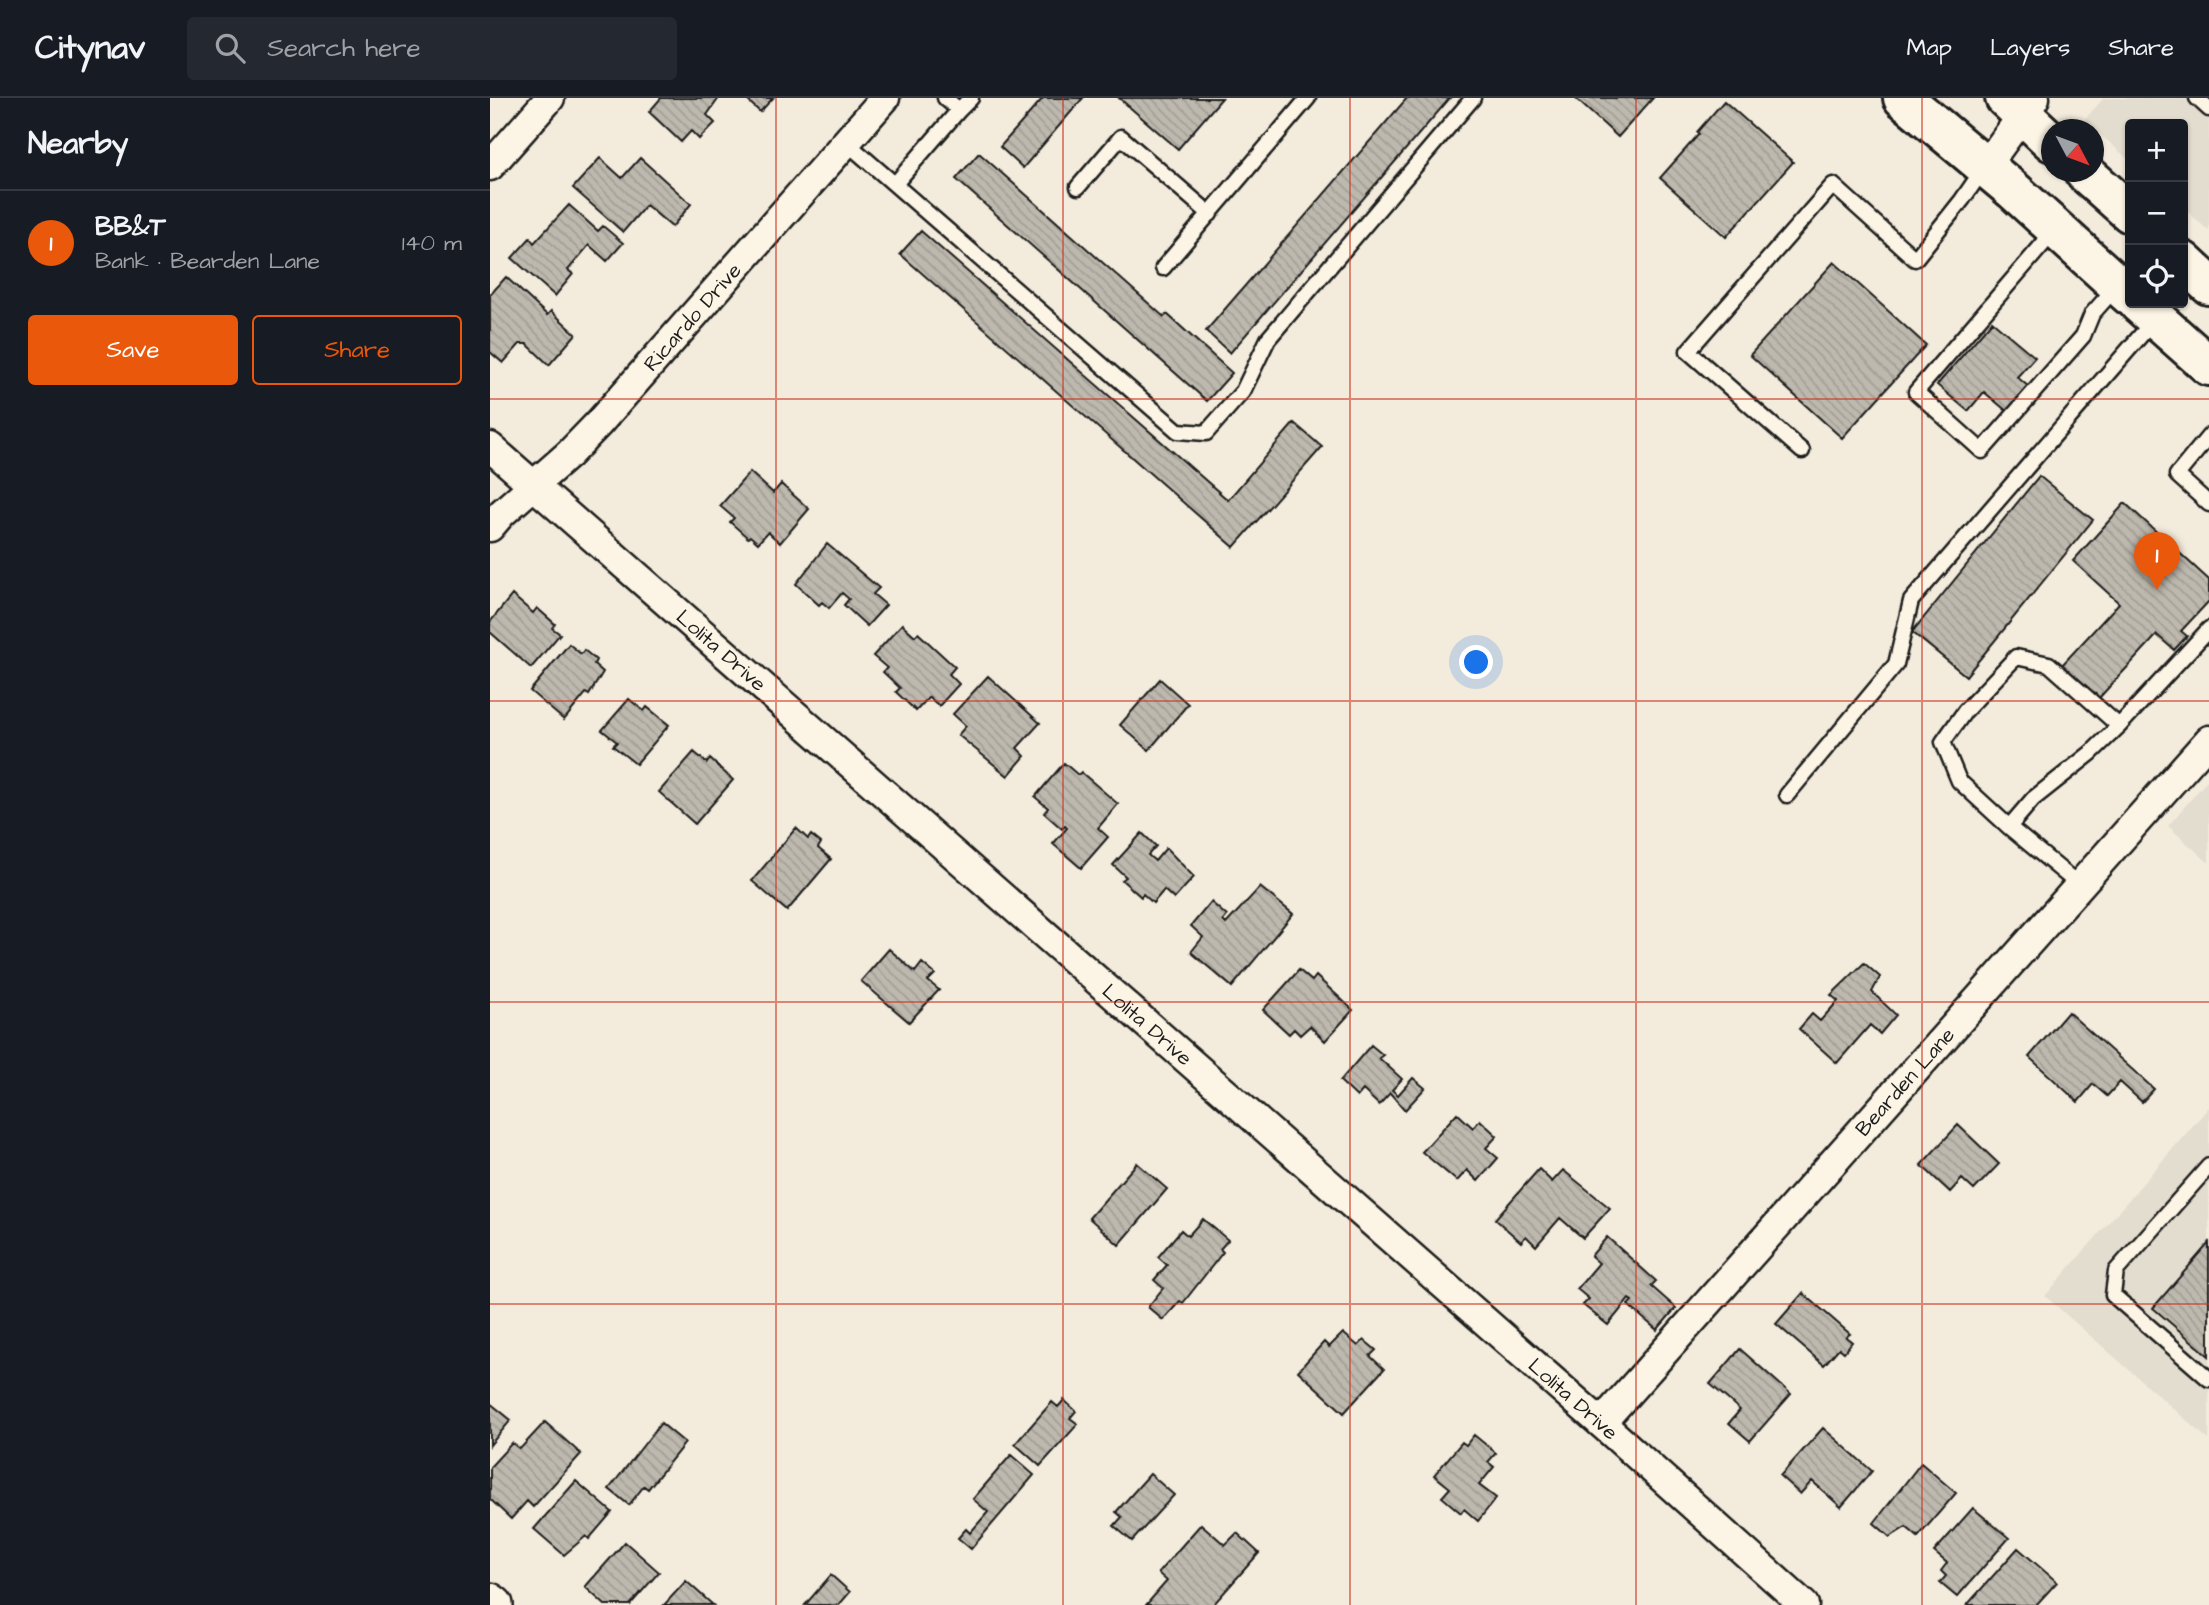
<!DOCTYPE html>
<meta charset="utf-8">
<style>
:root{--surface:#171b24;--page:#242831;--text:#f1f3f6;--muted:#9ea1a6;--line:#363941;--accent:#ea580c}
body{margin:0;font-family:"Architects Daughter",sans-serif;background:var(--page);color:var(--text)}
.controls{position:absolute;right:21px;top:21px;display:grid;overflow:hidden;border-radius:7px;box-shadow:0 2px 5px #0004}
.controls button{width:63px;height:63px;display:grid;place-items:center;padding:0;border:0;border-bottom:2px solid var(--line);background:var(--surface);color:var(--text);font:35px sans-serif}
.compass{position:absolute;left:1551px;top:21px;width:63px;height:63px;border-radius:50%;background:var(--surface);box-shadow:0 2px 5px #0004;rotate:131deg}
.you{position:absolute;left:987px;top:565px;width:24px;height:24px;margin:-18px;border:5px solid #fff;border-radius:50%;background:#1a73e8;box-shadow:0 0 0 10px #1a73e833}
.badge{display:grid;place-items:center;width:46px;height:46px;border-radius:50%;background:var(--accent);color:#fff;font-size:23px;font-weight:700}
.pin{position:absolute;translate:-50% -58px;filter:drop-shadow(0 2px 4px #0008)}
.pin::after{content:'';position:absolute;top:37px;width:24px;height:21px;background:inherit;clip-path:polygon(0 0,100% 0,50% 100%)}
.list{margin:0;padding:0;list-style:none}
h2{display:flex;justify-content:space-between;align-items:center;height:91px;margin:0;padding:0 28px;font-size:30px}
h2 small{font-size:23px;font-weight:400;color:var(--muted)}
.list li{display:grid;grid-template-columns:46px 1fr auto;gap:21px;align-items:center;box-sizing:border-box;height:105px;padding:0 28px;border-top:2px solid var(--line)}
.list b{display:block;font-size:26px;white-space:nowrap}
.list p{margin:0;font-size:23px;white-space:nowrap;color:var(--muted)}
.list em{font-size:23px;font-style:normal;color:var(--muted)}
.actions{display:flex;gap:14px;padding:21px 28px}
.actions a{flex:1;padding:16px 0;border:2px solid var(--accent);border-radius:7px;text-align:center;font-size:24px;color:var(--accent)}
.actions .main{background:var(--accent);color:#fff}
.icon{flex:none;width:38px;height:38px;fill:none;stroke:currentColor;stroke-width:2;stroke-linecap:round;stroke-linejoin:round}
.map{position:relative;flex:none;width:1719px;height:1507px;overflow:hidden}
header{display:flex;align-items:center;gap:42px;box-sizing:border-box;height:98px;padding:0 35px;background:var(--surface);border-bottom:2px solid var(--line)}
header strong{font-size:33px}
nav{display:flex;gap:38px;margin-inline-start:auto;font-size:24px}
.search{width:490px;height:63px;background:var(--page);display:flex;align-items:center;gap:18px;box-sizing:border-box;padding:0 24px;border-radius:7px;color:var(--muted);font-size:26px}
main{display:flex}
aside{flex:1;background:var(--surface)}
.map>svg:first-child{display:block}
</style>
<header>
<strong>Citynav</strong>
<div class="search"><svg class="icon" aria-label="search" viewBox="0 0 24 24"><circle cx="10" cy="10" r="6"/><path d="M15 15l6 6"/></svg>Search here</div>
<nav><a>Map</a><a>Layers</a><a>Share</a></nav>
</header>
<main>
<aside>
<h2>Nearby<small></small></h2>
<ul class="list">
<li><span class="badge">1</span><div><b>BB&amp;T</b><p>Bank · Bearden Lane</p></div><em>140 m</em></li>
</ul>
<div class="actions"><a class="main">Save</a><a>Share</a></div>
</aside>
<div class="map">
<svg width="1719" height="1507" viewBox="0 0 1719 1507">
<defs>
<pattern id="building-back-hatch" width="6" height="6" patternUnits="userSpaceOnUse" patternTransform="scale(1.75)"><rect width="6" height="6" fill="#beb9ae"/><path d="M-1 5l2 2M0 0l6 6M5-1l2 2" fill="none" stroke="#a39e95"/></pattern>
</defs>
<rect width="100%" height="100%" fill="#f3ecdd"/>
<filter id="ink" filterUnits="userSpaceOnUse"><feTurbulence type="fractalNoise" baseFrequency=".0143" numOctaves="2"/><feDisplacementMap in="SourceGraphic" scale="14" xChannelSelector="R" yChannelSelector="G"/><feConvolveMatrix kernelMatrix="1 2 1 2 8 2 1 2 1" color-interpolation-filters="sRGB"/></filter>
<g filter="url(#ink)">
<path fill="#e3ddcf" d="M1614 0H1719V133L1693 110V26H1640V63L1594 22Z
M1719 680V765L1678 728Z
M1719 1009V1342L1555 1198Z"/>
<path fill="url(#building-back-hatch)" stroke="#1c1c1c" stroke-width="2" d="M171 0H229L217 17 225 25 209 41 201 33 191 44 159 14Z
M255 0H283L270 14Z
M553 0H593L533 70 510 49Z
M629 0H732L688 51Z
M917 0H960L740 255 716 233Z
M1085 0H1163L1128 39Z
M1234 3 1303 64 1236 139 1170 80 1209 36 1207 34Z
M489 55 674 219 677 216 742 275 717 303 466 81Z
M110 60 132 80 150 60 201 106 182 129 156 107 133 134 83 90Z
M79 107 108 133 113 128 133 145 117 163 99 147 78 172 83 176 65 198 22 160 40 140 44 145Z
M431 133 738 402 804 325 832 349 744 449 410 156Z
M1344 164 1436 247 1352 340 1260 257Z
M16 179 57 217 61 213 86 236 59 267 37 246H30L13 265 0 254V197Z
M1502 223 1545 259 1527 279 1539 289 1518 314 1494 294 1478 313 1447 287Z
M260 374 283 395 291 386 319 411 290 445 278 434 268 445 260 438 258 440 240 424 244 420 230 408Z
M1549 378 1603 422 1476 578 1422 534Z
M1635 405 1719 482V503L1691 533 1697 538 1684 552 1667 537 1609 600 1572 567 1629 505 1583 463Z
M337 446 389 490 383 496 396 507 377 528 354 507 359 501 352 495 339 510 332 504 329 507 306 486Z
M22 497 43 515 47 510 65 526 62 530 70 536 41 570 0 534V524Z
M412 526 425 538 428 535 465 569 459 576 469 586 449 608 439 599 426 613 406 594 410 590 393 574 397 570 383 558Z
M79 546 91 556 94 552 106 562 104 566 113 574 99 597 96 595 74 622 40 593Z
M498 578 550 625 527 650 535 658 518 678 468 637 476 628 463 616Z
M670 581 698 606 659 652 630 627Z
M139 601 154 613 157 609 179 627 146 666 123 648 127 644 112 632Z
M204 654 217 665 220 661 243 682 205 726 169 694Z
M574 665 588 677 591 674 628 706 608 730 618 739 591 770 563 746 577 730 575 728 572 731 554 715 558 710 545 699Z
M306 730 318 741 321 737 331 745 328 750 341 761 297 813 262 783Z
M652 735 666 748 658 757 665 763 676 750 704 779 684 801 674 792 663 805 653 796 651 799 632 782 636 779 623 767Z
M770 789 803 816 742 889 701 854 713 839 701 828 721 804 737 818 733 823 736 826Z
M399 851 425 874 432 865 445 876 438 883 449 892 419 924 371 883Z
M1374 865 1390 879 1382 894 1406 917 1390 936 1380 927 1347 965 1309 931 1322 916 1330 923 1348 903 1341 897Z
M809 872 822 883 826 878 863 912 835 943 820 928 810 937 804 931 799 936 773 912Z
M1578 914 1664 991 1652 1004 1630 984 1617 998 1603 986 1588 1004 1539 959Z
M881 947 893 957 889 960 912 981 902 992 908 997 923 980 935 990 915 1012 900 995 889 1007 873 992 867 999 850 983Z
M967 1015 983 1030 990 1022 1007 1038 996 1050 1008 1060 988 1083 977 1072 967 1083 932 1054Z
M1468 1027 1509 1066 1484 1092 1472 1081 1460 1094 1431 1067Z
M647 1065 677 1091 629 1147 599 1120Z
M1049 1071 1062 1084 1073 1072 1120 1110 1093 1140 1070 1120 1046 1148 1036 1138 1031 1144 1005 1121Z
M713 1121 738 1142 730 1151 733 1154 693 1205 690 1203 673 1222 658 1209 673 1190 664 1182 677 1167 668 1159 691 1132 698 1138Z
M1117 1139 1166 1183 1161 1188 1186 1210 1167 1232 1138 1207 1142 1203 1139 1201 1118 1227 1093 1207 1099 1201 1087 1191 1109 1165 1101 1158Z
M1719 1145V1258L1663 1210Z
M1313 1195 1360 1236 1356 1239 1362 1244 1354 1254 1349 1250 1334 1267 1286 1226Z
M853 1235 868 1248 874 1242 886 1252 880 1258 894 1271 854 1315 808 1273 834 1244 839 1249Z
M1250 1251 1301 1296 1260 1343 1239 1325 1250 1312 1220 1286Z
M574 1302 586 1313 580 1320 588 1326 550 1368 525 1346 562 1304 568 1309Z
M0 1305 21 1322 0 1347Z
M55 1324 91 1356 43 1409 37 1403 21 1421 0 1401V1369L22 1345 30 1351Z
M171 1325 195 1345 158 1391 154 1388 139 1407 119 1391Z
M1333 1330 1382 1373 1351 1409 1322 1383 1310 1396 1290 1378Z
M984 1337 1006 1355 998 1364 1004 1369 989 1387 1006 1400 988 1423 974 1411 971 1415 952 1399 960 1390 944 1377 972 1344 976 1347Z
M521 1357 544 1377 481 1451 468 1440 476 1431 480 1435 498 1414 483 1401Z
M1431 1365 1466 1395 1428 1439 1416 1429 1400 1439 1384 1425Z
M660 1376 684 1397 642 1443 624 1428 632 1419 626 1414Z
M86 1383 122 1414 99 1441 96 1438 74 1457 44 1431Z
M1483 1410 1519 1440 1467 1499 1450 1485 1456 1478 1451 1473 1457 1465 1444 1454Z
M711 1426 735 1447 747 1435 769 1455 723 1507H656L677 1483 668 1475Z
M135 1444 169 1474 140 1507H115L95 1489Z
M1528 1450 1567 1484 1546 1507H1477Z
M341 1477 360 1494 349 1507H315Z
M196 1483 223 1507H174Z"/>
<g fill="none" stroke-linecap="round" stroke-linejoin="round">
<g stroke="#1c1c1c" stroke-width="19">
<path id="service" d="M455 0 469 12 481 0
M1707 0 1719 11
M356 44 688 333 716 335 753 293 778 241 983 0
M405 86 469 12
M588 89 631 39 720 116
M1565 132 1426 294 1492 353 1593 238 1602 216 1626 189
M673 170 818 0
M1719 338 1687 377 1719 406
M1312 353 1198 253 1343 87 1425 161 1472 102 1494 70
M1297 697 1406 566 1421 503 1665 221
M1519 729 1469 683 1453 644 1475 613 1526 559 1559 566 1629 628
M1589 787 1519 729 1543 701 1601 655 1629 628 1719 531
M1719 1068 1626 1173 1623 1197 1719 1281"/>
</g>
<g stroke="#1c1c1c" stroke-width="33">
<g id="minor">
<path d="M0 68 60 0"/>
<path d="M1495 69 1545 0"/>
<path id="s1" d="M0 349 1111 1325 1314 1507"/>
<path id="s2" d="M0 429 12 415 79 356 108 326 395 0"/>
<path id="s3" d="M1111 1325 1719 642"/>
</g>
</g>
<g stroke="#1c1c1c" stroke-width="42">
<path id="tertiary" d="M0 1504 4 1507"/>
</g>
<g stroke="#1c1c1c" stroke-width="44">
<path id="primary" d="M1413 0 1523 92 1640 198
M1515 0 1562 44
M1594 74 1640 115
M1693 163 1719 187
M1648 205 1719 268"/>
</g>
<use href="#service" stroke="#fcf5e5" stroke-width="14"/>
<use href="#minor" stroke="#fcf5e5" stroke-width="28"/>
<use href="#tertiary" stroke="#fcf5e5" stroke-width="37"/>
<use href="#primary" stroke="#fcf5e5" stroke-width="38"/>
</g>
</g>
<path fill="none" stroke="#c8321e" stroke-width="2" stroke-opacity="0.55" d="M286 0V1507M573 0V1507M860 0V1507M1146 0V1507M1432 0V1507M0 301H1719M0 603H1719M0 904H1719M0 1206H1719"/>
<g text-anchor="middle" stroke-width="7" stroke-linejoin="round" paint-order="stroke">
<g font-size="21" fill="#1c1c1c" stroke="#fcf5e5">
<text dy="7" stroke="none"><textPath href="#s2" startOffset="292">Ricardo Drive</textPath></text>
<text dy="7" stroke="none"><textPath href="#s1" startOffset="308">Lolita Drive</textPath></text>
<text dy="7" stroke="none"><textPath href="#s1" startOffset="875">Lolita Drive</textPath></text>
<text dy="7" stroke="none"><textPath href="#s3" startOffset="457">Bearden Lane</textPath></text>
<text dy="7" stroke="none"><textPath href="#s1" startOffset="1442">Lolita Drive</textPath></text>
</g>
</g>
</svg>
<div class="controls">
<button>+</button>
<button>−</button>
<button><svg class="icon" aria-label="locate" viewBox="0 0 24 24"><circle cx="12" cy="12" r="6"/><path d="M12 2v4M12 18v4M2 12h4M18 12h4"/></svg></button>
</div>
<svg class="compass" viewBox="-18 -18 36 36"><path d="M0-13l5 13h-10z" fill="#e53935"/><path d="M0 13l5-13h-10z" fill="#9ea1a6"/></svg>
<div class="you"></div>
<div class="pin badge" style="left:1667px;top:492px">1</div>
</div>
</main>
